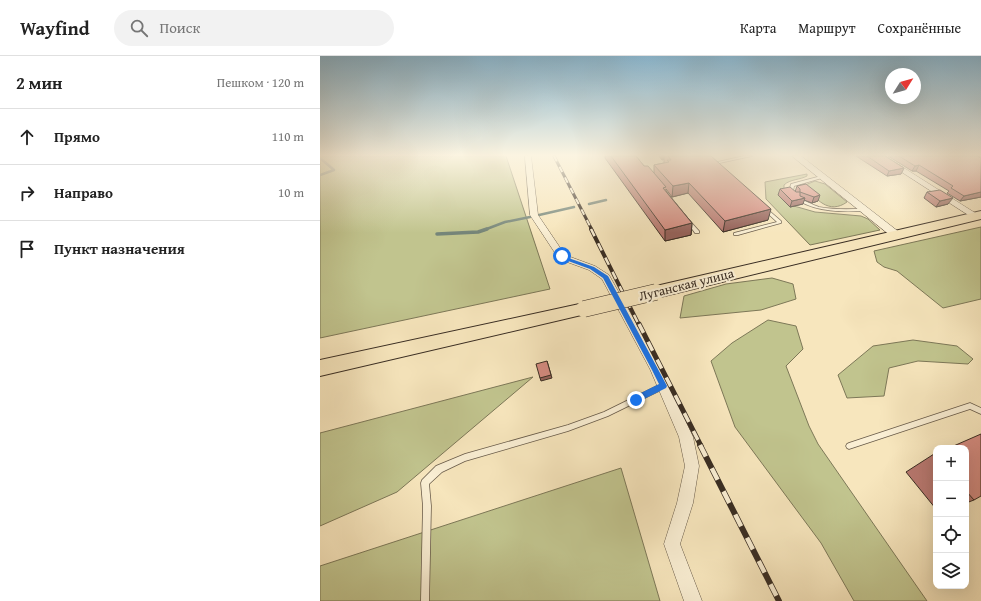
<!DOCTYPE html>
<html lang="ru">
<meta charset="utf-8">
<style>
:root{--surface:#fff;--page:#f2f2f2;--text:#222;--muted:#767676;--line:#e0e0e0}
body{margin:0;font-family:"Gentium Book Plus",serif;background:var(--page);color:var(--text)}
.controls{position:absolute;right:12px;bottom:12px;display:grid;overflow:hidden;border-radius:8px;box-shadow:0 4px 16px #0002}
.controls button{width:36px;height:36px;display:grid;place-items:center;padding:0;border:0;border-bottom:1px solid var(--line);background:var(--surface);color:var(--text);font:20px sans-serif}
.compass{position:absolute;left:565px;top:12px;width:36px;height:36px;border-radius:50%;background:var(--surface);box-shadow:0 4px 16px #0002;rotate:53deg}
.stop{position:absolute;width:12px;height:12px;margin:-9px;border:3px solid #1a73e8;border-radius:50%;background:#fff}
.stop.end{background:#1a73e8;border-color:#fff;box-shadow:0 1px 4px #0008}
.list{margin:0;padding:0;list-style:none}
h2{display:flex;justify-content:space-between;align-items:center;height:52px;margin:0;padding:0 16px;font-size:17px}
h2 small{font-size:13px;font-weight:400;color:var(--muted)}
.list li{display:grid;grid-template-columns:26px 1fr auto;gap:12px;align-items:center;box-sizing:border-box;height:56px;padding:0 16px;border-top:1px solid var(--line)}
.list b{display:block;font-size:15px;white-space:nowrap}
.list em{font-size:13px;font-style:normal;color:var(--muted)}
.icon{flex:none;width:22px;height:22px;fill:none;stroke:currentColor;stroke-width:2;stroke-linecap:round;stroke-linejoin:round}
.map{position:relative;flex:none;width:661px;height:545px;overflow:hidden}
header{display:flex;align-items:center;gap:24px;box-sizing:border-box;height:56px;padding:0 20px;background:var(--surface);border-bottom:1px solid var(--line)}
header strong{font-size:19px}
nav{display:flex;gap:22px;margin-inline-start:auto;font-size:14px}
.search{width:280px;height:36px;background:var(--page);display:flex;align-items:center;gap:10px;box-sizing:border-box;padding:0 14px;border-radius:22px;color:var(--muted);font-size:15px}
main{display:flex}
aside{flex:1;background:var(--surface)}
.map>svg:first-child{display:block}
</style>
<header>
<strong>Wayfind</strong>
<div class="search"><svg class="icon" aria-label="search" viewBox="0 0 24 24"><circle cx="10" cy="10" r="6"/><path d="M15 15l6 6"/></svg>Поиск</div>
<nav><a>Карта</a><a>Маршрут</a><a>Сохранённые</a></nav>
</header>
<main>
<aside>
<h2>2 мин<small>Пешком · 120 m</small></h2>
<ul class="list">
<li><svg class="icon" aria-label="ahead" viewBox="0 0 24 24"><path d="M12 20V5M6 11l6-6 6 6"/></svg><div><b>Прямо</b></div><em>110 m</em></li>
<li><svg class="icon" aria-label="right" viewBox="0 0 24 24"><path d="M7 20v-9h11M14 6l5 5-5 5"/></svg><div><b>Направо</b></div><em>10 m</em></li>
<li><svg class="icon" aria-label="arrive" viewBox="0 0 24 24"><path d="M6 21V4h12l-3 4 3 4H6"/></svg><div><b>Пункт назначения</b></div></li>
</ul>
</aside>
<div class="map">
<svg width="661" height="545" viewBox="0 0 661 545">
<rect width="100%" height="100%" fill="#f7e6bd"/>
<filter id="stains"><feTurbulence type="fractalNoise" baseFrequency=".005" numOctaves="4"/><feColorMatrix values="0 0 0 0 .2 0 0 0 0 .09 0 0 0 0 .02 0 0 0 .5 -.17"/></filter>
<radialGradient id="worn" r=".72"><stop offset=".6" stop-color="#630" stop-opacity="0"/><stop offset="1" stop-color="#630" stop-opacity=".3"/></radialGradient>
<path fill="#c1c48e" stroke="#7d7858" d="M0 100H186L230 233 0 282Z
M487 118V120C480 124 470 123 464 129V133L469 137 458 139 470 151 474 150 495 156 541 160 548 163 560 174 490 189 446 143 445 126Z
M495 125 505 128 527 146C509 159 495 143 485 129Z
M661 171V243L623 252 577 215 564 211 557 206 554 195Z
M452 222 473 228 476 243 441 254 360 262 364 240 406 228Z
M448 264 476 270 483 293 466 310 489 370 498 388 607 545H534L501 487 415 371 391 305 412 287Z
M593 284 637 290 653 303 648 308 598 305 569 312 564 340 527 342 518 319 553 290Z
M213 321 77 436 0 470V377Z
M301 412 340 545H0V510Z"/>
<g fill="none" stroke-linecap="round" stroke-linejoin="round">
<path stroke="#758579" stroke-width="2.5" d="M0 102 14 114 0 119
M269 148 286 144
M219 159 254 151
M164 174 185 166 210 161"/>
<path stroke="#758579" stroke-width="3.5" d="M117 178 158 176 167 173"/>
<g stroke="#685b4a" stroke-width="1.5">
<path id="service" d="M424 100H432L395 108 393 107Z
M501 120 503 121 502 122 474 130 473 136 475 138 474 139H472L469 136 471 128Z
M479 143C485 144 492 149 499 151 514 154 529 153 544 153L546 154 544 155C521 156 499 156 479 145Z
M444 152H446L461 165V167L418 179H414V177L457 166 444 154Z
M367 164H369L379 175V177H375L367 166Z
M343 327 345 328 346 330 345 332 288 360 248 375 145 405 122 416 109 428 111 450 109 545H101L103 450 101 427 102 424 116 410 145 398 248 369 284 356Z
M650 347 661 352V358L650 353 529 393 527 392 526 390 527 388 529 387Z"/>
</g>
<g stroke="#685b4a" stroke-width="1">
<path id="minor" d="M205 100H211L218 159 245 199 275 210 289 219 339 308 373 381 379 410 373 447 360 488 382 545H364L344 488 357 447 365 410 359 381 330 313 282 223 269 214 239 203 210 159Z
M557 100H565L660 160 656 162H653Z"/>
</g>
<g stroke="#685b4a" stroke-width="1">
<path id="tertiary" d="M472 100H481L579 176 580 178 579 180H571Z"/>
</g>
<g stroke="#392d23" stroke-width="2">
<path id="trunk" d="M661 155V163L336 242 330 240 328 236 330 232 336 230Z
M264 247 270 249 273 253 270 257 0 320V304Z"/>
</g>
<use href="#service" fill="#faefd4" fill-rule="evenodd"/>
<use href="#minor" fill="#faefd4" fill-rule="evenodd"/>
<use href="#tertiary" fill="#faefd4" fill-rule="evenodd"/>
<use href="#trunk" fill="#f7e6bd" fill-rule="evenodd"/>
<g stroke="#392d23" stroke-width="3">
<path id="rail-far3" d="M234 100 272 174"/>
</g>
<g stroke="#392d23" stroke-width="4">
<path id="rail-far2" d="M271 173 319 269"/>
</g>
<g stroke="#392d23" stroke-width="5">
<path id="rail-far1" d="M319 268 381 390"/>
</g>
<g stroke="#392d23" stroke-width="6">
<path id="rail" d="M380 389 459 545"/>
</g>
<use href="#rail-far3" stroke="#faefd4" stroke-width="2" stroke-dasharray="6" stroke-linecap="butt"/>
<use href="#rail-far2" stroke="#faefd4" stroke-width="2.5" stroke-dasharray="8" stroke-linecap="butt"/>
<use href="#rail-far1" stroke="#faefd4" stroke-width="3.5" stroke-dasharray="10" stroke-linecap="butt"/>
<use href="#rail" stroke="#faefd4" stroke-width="4.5" stroke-dasharray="13" stroke-linecap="butt"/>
<g stroke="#392d23" stroke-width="17" stroke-linecap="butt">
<path id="trunk-bridge" d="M264 253 336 236"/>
</g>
<use href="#trunk-bridge" stroke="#f7e6bd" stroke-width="16"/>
</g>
<path fill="#b87870" stroke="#392d23" d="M285 100H316L324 110 334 117V109L344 107V103L342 104 339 100H391L448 164 403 176 368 137 352 141 346 133V135L372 167 371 179 345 185 285 102Z
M536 100H565L584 112 581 118 567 120Z
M568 100H661V141L640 145 627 137 629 135 596 115H592Z
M486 128 498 145 492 147 484 144 483 148 470 151 458 139 460 133 475 136 477 130Z
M607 136 628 148 616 151 604 142Z
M646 392 654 444 646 447Z
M614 398H616V453L586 416Z"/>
<path fill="#96625b" stroke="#392d23" d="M342 100H344V103L342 104Z
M599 109 596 115H592L595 110Z
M584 112 581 118 567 120 569 115Z
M369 127 368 137 352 141 353 130Z
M661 136V141L640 145 644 140Z
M500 139 498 145 492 147 494 141Z
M485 142 483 148 470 151 472 145Z
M633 142 628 148 616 151 620 145Z
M451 153 448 164 403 176 405 165Z
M372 167 371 179 345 185V174Z
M227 305 232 322 221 325 220 322Z"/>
<path fill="#d68c82" stroke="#392d23" d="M291 100H316L324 110H328L346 131 343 132 372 167 345 174Z
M348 100H391L451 153 405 165 369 127 353 130 334 109 349 106 347 104H351Z
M547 100H565L584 112 569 115Z
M579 100H657L661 102V136L644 140 631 132 633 130 599 109 595 110Z
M486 128 500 139 494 141 480 136V133L477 130Z
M470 131 476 136H480V140L485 142 472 145 460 133Z
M620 134 633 142 620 145 607 136Z
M227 305 231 319 220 322 216 308Z
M661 378V440L654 444 646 435V392H629Z"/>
<linearGradient id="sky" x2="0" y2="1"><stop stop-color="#8ab8d2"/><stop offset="0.56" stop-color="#fbf4e1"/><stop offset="1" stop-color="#fbf4e1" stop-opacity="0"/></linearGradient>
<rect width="661" height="177" fill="url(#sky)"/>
<path fill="#1a73e8" d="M240 199 274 211 288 220 347 330 346 332 318 346H313V341L339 328 332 314 283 222 270 213 240 202Z"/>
<g text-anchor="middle" stroke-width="4" stroke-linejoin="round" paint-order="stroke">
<g font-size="13" fill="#392d23" stroke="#faefd4">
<text transform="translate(366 228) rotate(-14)" y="5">Луганская улица</text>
</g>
</g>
<rect width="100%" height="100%" filter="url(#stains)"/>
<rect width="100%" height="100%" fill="url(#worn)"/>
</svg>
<div class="controls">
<button>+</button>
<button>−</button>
<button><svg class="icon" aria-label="locate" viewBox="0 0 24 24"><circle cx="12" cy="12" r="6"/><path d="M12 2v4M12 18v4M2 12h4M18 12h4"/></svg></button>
<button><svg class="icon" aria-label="layers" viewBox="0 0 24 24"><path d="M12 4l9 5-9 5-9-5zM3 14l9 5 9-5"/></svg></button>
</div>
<svg class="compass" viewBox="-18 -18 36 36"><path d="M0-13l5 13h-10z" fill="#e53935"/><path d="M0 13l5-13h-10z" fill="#767676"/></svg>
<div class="stop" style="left:242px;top:200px"></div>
<div class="stop end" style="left:316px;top:344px"></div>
</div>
</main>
